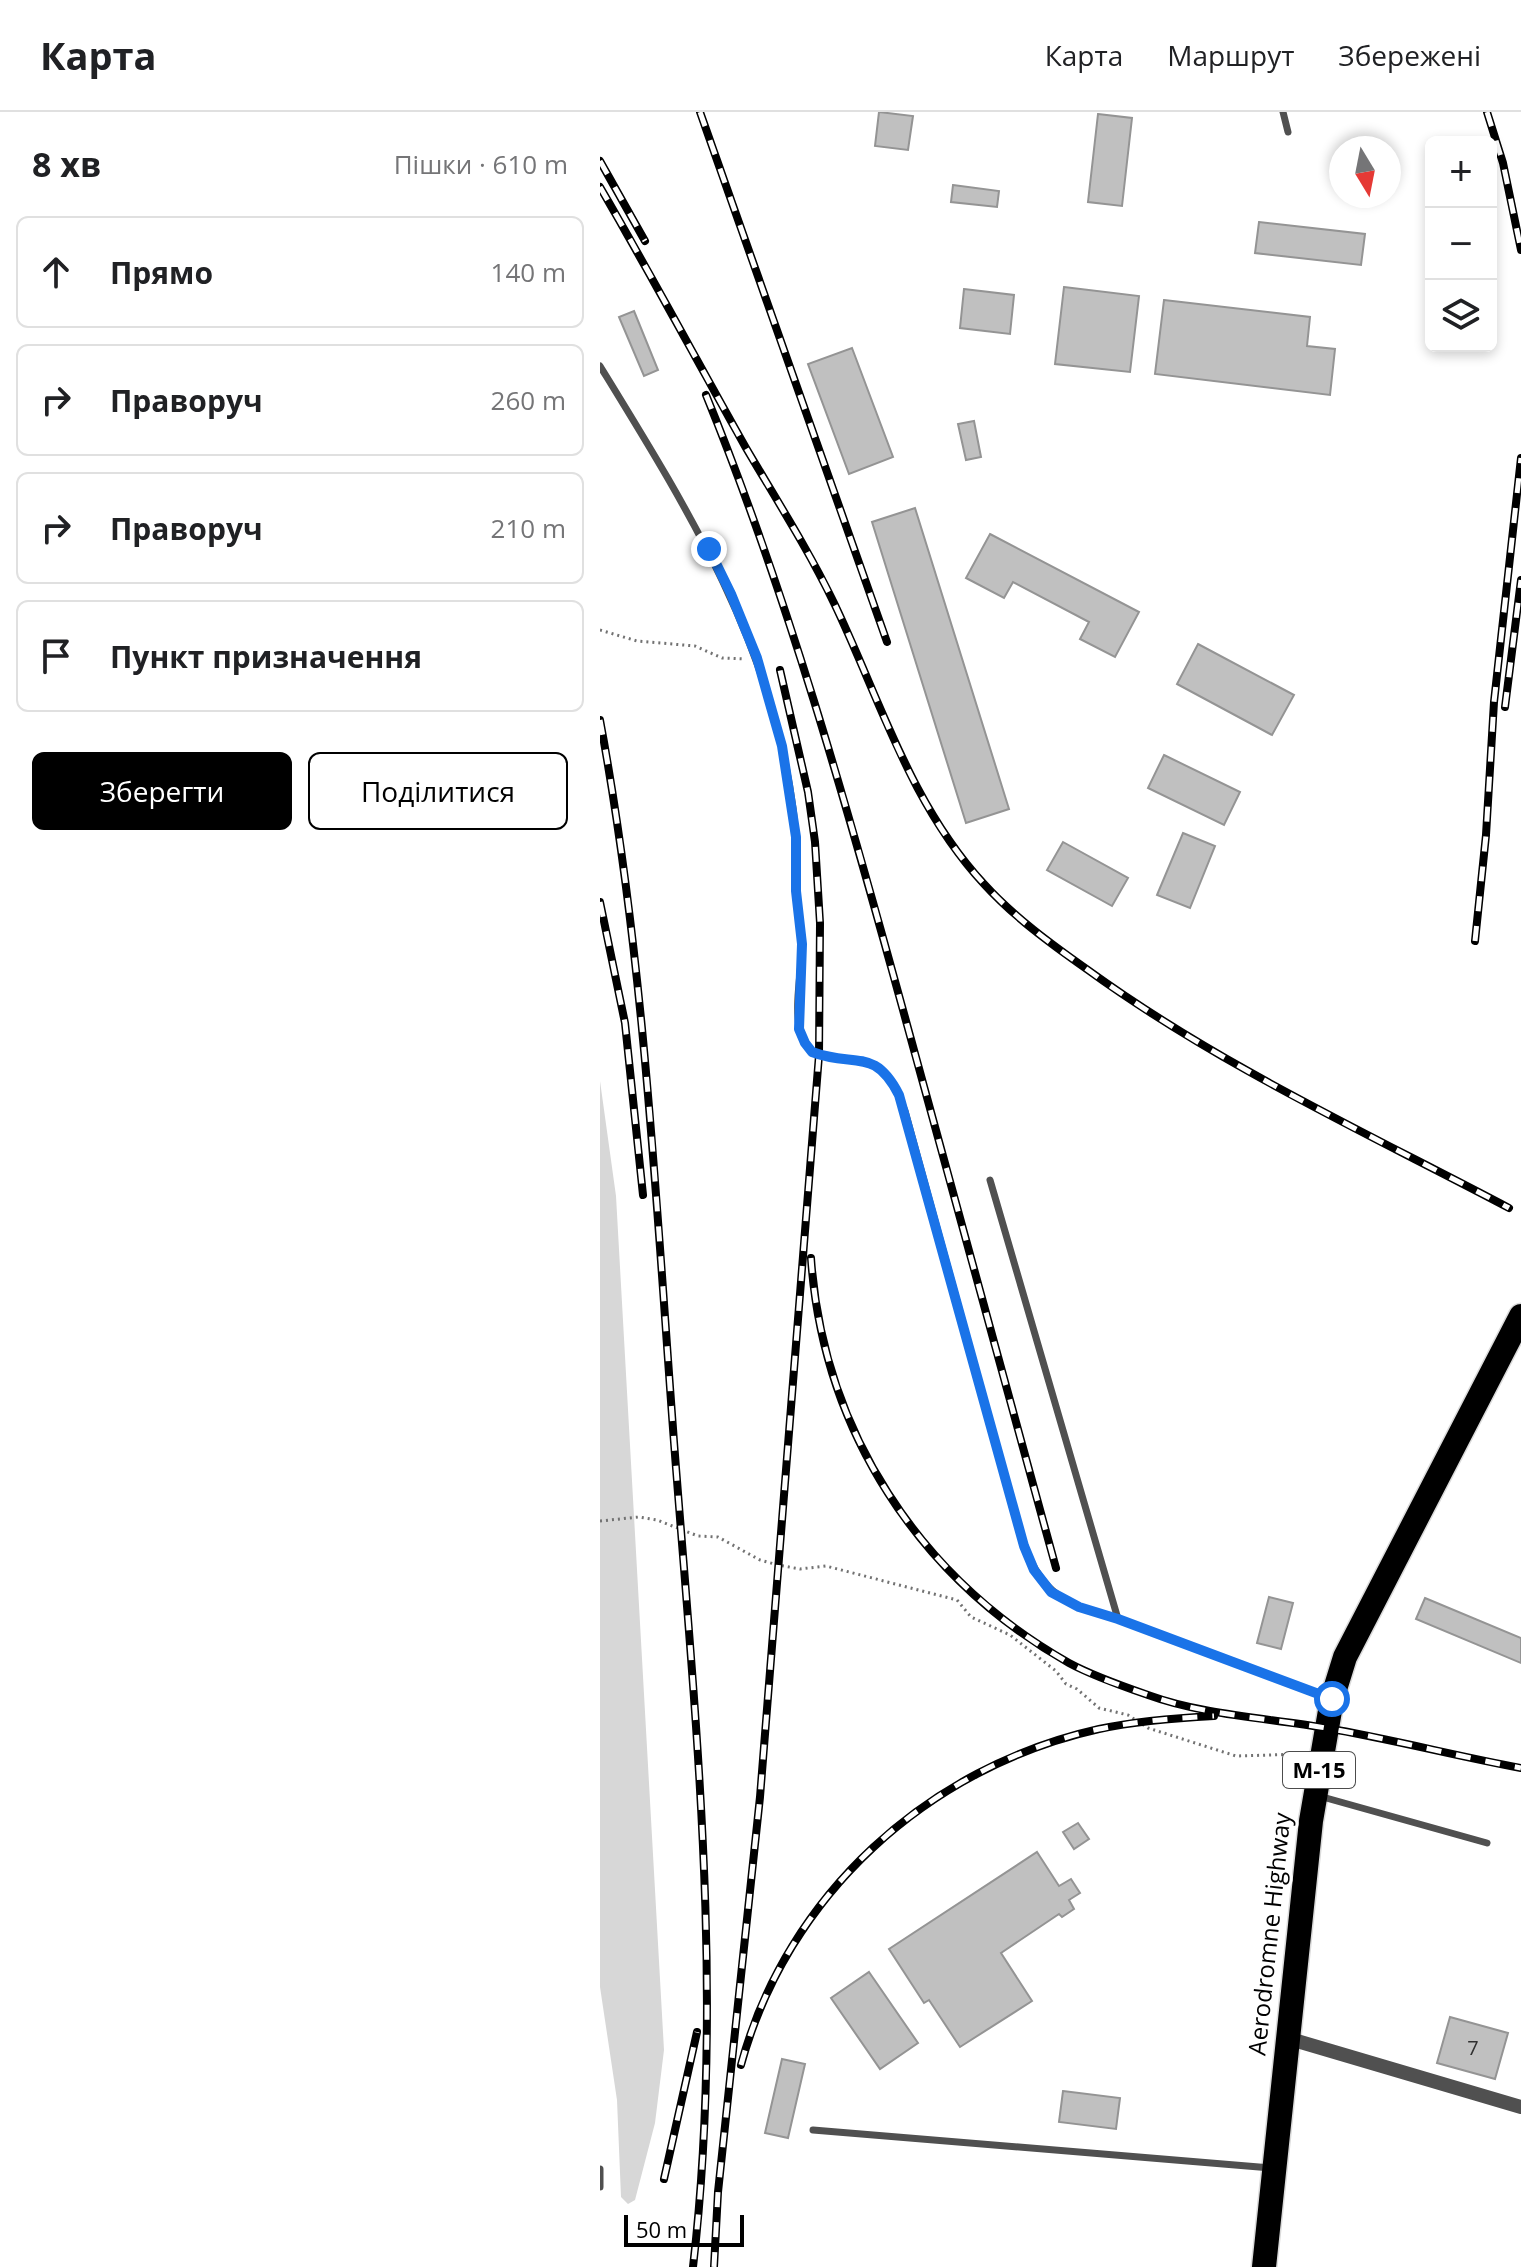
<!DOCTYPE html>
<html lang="uk">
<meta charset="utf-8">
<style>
:root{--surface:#fff;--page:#f6f6f6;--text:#202124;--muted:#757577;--line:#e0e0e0;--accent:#000}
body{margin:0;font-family:"Open Sans",sans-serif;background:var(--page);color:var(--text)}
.controls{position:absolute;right:24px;top:24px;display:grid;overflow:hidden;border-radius:12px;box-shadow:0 4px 12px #0003}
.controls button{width:72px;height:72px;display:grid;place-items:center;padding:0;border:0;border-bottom:2px solid var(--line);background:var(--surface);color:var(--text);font:40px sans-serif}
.compass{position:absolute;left:729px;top:24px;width:72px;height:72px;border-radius:50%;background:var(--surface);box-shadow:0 4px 12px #0003;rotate:170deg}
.scale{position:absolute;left:24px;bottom:20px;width:120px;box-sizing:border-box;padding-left:8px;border:4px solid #000;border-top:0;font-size:22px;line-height:28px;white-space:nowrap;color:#000;-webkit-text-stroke:6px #fff;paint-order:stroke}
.stop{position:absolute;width:24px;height:24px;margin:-18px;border:6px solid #1a73e8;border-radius:50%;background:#fff}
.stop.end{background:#1a73e8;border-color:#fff;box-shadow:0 2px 8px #0008}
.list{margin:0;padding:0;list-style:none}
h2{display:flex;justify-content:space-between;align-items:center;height:104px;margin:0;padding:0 32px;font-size:34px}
h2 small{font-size:26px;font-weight:400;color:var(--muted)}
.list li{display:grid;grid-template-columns:52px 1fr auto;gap:24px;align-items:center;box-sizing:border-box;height:112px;margin:0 16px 16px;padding:0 16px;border:2px solid var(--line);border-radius:12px}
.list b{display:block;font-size:30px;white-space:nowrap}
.list em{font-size:26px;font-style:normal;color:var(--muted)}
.actions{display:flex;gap:16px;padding:24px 32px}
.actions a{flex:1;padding:18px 0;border:2px solid var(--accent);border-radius:12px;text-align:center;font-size:28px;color:var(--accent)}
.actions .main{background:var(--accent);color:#fff}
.icon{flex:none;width:44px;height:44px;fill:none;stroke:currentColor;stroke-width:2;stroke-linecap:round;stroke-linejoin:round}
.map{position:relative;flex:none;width:921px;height:2155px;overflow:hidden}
header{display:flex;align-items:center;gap:48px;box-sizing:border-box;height:112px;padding:0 40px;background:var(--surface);border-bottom:2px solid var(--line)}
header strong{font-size:38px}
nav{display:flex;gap:44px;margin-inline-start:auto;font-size:28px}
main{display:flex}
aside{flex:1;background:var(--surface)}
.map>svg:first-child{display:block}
</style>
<header>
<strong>Карта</strong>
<nav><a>Карта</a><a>Маршрут</a><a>Збережені</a></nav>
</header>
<main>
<aside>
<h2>8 хв<small>Пішки · 610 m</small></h2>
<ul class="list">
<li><svg class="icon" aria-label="ahead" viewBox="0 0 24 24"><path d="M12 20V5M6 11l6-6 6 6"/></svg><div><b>Прямо</b></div><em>140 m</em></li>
<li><svg class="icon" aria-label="right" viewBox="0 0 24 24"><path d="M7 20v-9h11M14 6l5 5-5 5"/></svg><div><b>Праворуч</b></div><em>260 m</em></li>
<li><svg class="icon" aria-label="right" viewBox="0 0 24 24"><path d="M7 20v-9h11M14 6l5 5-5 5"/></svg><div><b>Праворуч</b></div><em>210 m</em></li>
<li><svg class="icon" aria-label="arrive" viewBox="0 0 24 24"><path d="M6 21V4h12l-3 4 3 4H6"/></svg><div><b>Пункт призначення</b></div></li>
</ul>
<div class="actions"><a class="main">Зберегти</a><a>Поділитися</a></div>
</aside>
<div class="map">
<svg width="921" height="2155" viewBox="0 0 921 2155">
<rect width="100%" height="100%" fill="#fff"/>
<path fill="#d7d7d7" d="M0 969 16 1084 64 1938 55 2011 35 2088 28 2092 21 2085 17 1988 0 1875Z"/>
<path fill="#c0c0c0" stroke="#949494" stroke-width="2" d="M279 0 313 4 308 38 275 34Z
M498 2 532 6 522 94 488 90Z
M353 73 399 79 397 95 351 90Z
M659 110 765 122 761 153 655 141Z
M464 175 539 184 530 260 455 252Z
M364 177 414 183 410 222 360 216Z
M564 188 710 205 707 234 735 237 730 283 555 262Z
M34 199 58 258 44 264 19 205Z
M252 236 293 345 249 362 208 252Z
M374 309 381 345 366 348 358 312Z
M315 396 409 697 366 711 272 410Z
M390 422 539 500 515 545 480 527 489 510 413 470 404 486 366 466Z
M598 532 694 583 672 623 577 572Z
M564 643 640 680 624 713 548 676Z
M583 721 615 734 590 796 557 783Z
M463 730 528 766 512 794 447 758Z
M669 1485 693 1491 681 1537 657 1531Z
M825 1486 921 1526V1551L816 1507Z
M478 1711 489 1727 474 1737 463 1720Z
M437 1740 459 1774 471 1767 480 1781 469 1788 474 1797 462 1805 459 1802 401 1841 432 1889 360 1935 329 1888 324 1891 289 1837Z
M269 1860 318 1931 280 1957 231 1886Z
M850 1905 908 1921 895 1967 837 1951Z
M182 1947 205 1952 188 2026 165 2021Z
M463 1979 520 1986 516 2017 459 2010Z"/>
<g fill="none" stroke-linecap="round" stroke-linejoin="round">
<g stroke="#dbdbdb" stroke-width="27">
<path id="highway" d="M664 2155 711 1709 732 1587 745 1545 921 1204"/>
</g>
<path stroke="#727272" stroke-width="3" stroke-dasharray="2 4" stroke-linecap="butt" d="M0 518 37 529 95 534 122 546 145 547
M0 1409 39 1405 57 1408 98 1424 118 1425 160 1448 178 1453 200 1457 226 1454 357 1488 371 1505 410 1523 456 1559 466 1572 477 1577 499 1596 528 1603 548 1616 636 1644 704 1642"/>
<path stroke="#505050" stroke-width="7" d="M683 0 688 20
M0 254C86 394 171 529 193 696 197 725 195 753 196 781 197 800 202 817 202 836 201 861 195 890 199 915 201 927 208 938 219 943 271 951 284 945 305 999L424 1434C445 1486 467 1491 518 1507
M390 1068 518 1507 726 1584
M719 1684 887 1731
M213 2018 671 2056
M0 2057V2075"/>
<path stroke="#505050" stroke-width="14" d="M687 1926 921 1995"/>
<use href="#highway" stroke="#000" stroke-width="24"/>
<g stroke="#000" stroke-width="8">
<path id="rail" d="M100 0 287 530
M887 0 903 51 921 138
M0 49 45 129
M0 75C50 161 97 249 146 336 176 387 208 437 234 491 280 587 310 692 384 772 414 805 451 832 488 858 619 953 767 1021 909 1096
M106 283C187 482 246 691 303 898 354 1084 405 1270 456 1456
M905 595 921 468
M0 608C44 845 56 1090 74 1330 95 1605 125 1880 93 2155
M0 790 25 911 43 1083
M875 829 886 723 894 590 921 346
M211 1146C223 1319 319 1466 469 1551 493 1564 522 1574 548 1583 603 1603 668 1606 726 1616 791 1627 856 1644 921 1656
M141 1953C187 1783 328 1655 499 1617 537 1609 575 1606 614 1604
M64 2067 97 1920
M114 2155 118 2080 160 1685 219 943 220 811 215 730 208 680 180 558"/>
</g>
<use href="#rail" stroke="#fff" stroke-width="5" stroke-dasharray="15" stroke-linecap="butt"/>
</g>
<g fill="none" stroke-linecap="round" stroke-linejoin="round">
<path stroke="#1a73e8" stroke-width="10" d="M109 437 131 482 157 546 182 634 196 725V779L202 832 199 917 205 931 212 940C254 956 274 934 299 983L424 1434 434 1458 451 1480 479 1495 518 1507 732 1587"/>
</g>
<g text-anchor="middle" stroke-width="6" stroke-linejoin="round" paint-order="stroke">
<g font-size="20" fill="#303030">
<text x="873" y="1943">7</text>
</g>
<rect fill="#fff" stroke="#4c4c4c" stroke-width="2" x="683" y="1640" width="72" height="36" rx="6"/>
<g font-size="22" font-weight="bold" fill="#000">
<text x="719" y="1666">М-15</text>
</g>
<g font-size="24" fill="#000" stroke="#fff">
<text transform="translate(670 1822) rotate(-84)" y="8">Aerodromne Highway</text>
</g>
</g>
</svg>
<div class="controls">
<button>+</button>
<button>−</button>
<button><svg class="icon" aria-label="layers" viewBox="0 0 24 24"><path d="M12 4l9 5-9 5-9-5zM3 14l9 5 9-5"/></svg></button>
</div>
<svg class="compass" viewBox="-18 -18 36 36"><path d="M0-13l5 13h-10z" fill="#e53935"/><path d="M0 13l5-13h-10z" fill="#757577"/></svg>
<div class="scale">50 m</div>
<div class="stop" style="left:732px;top:1587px"></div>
<div class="stop end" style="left:109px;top:437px"></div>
</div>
</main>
